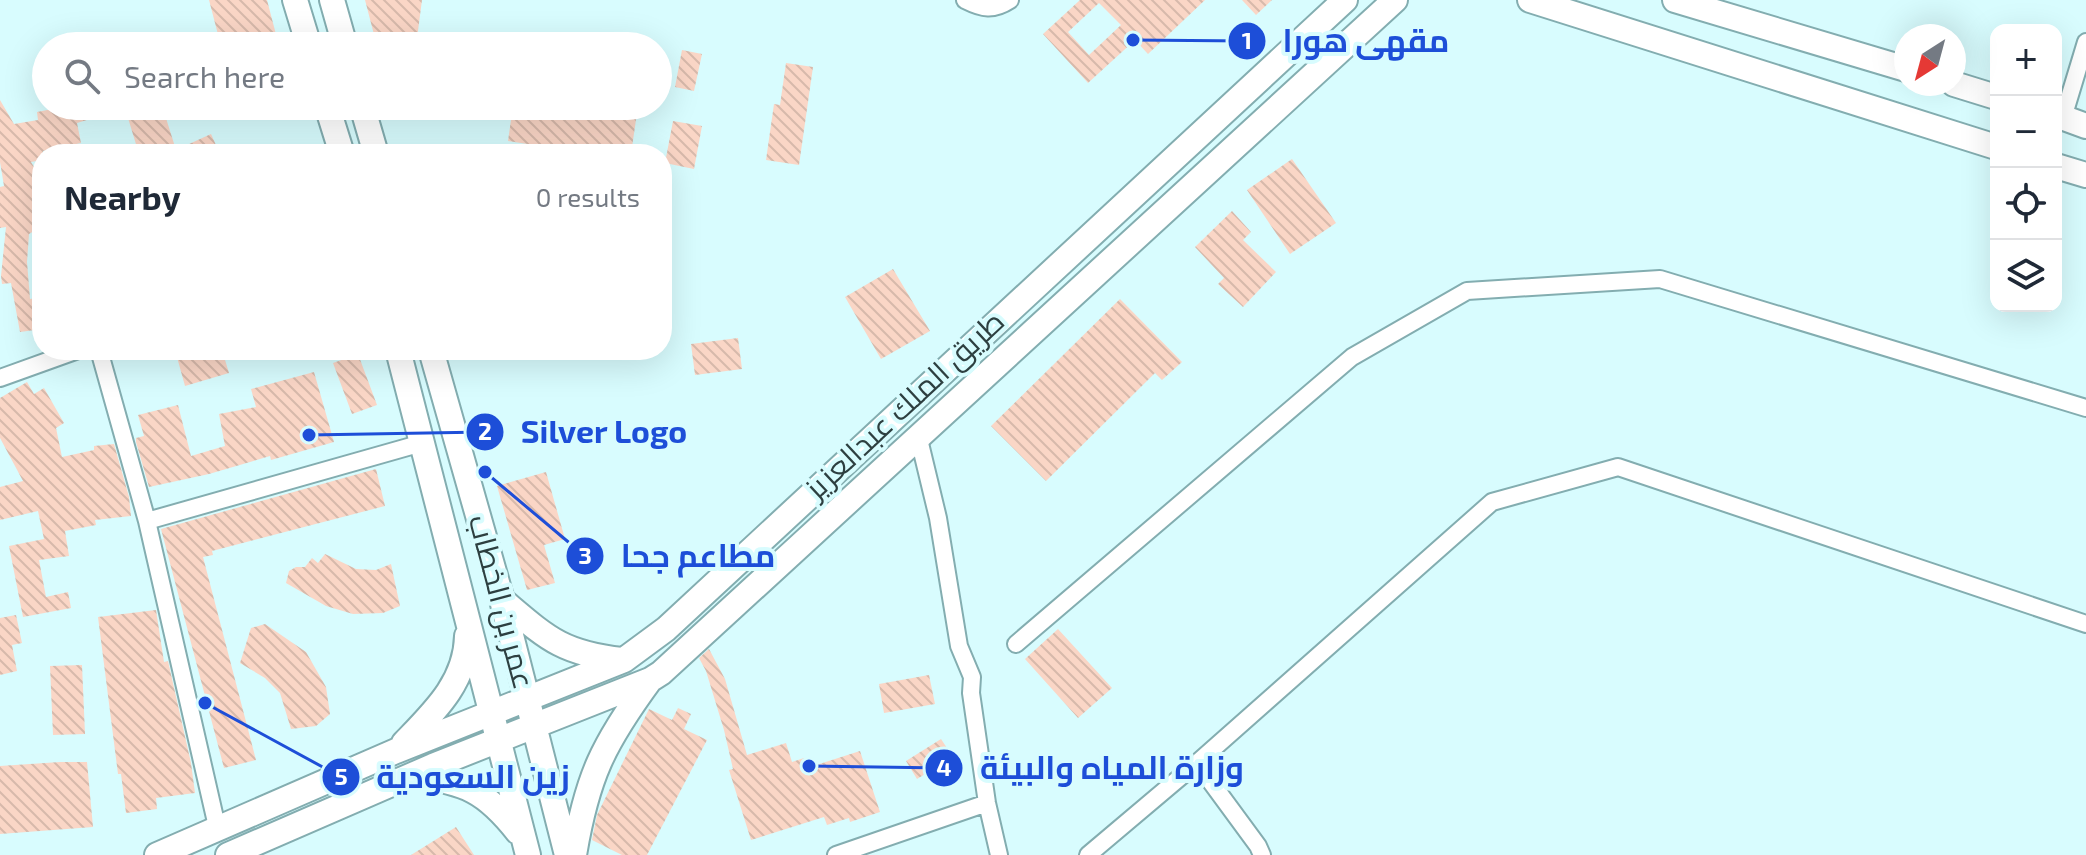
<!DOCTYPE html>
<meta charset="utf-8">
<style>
:root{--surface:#fff;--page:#f6f6f7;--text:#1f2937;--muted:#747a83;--line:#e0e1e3}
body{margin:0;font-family:"Exo 2",Cairo,sans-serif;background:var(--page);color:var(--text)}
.controls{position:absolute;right:24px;top:24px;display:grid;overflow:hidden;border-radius:16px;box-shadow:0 8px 32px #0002}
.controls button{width:72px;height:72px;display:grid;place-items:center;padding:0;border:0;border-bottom:2px solid var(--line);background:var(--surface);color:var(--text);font:40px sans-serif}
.compass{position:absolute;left:1894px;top:24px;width:72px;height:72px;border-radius:50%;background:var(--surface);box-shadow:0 8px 32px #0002;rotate:216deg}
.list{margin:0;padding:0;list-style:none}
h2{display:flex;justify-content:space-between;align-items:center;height:104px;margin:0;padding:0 32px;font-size:34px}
h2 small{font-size:26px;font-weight:400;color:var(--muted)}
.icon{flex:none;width:44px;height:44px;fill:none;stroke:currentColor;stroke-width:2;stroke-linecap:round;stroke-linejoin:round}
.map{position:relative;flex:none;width:2086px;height:855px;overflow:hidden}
.search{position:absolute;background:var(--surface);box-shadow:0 8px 32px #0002;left:32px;top:32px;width:640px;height:88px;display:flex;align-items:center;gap:20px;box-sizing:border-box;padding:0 28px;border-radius:44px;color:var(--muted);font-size:30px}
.panel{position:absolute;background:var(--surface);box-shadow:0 8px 32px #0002;left:32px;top:144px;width:640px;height:216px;border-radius:32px}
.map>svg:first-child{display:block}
</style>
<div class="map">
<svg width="2086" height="855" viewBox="0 0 2086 855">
<defs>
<pattern id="building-back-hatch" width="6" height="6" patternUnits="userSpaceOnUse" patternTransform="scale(2)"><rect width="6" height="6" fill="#fad6c6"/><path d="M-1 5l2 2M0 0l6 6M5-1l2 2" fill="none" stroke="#d7b9ab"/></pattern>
</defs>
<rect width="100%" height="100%" fill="#d8fcfe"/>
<path fill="url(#building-back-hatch)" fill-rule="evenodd" d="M209 0H267L279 46H221Z
M365 0H422L416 46H377Z
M1080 0H1205L1148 54 1135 40 1088 83 1043 34ZM1099 3 1121 25 1089 55 1068 32Z
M1242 0H1272L1256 15Z
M443 33 482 36V46H441Z
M682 50 702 54 694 91 675 87Z
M786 63 813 67 799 165 766 160 774 104 780 105Z
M0 100 14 124 38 120 37 112 68 106H123V109L77 123 81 143 43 151 42 160 31 162 42 180V226L29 234 27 262 30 299 42 297V329L20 332 11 283 2 284 1 276 6 227 0 228V187L4 186 0 162Z
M513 106H638L631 154H592L508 141Z
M155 110 157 118 165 115 176 150 211 134 220 154H139L128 118Z
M673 121 702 126 694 169 665 163Z
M1292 159 1336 223 1290 254 1247 190Z
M1232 211 1251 232 1243 240 1276 272 1243 307 1218 284 1224 278 1195 247Z
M893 269 930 331 881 359 845 297Z
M1120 299 1182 362 1162 380 1155 373 1046 481 991 426Z
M738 338 742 369 695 375 691 344Z
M175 350H222L229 373 185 386Z
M358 354 377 405 352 414 333 363Z
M314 372 334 442 271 460 270 456 209 474 149 487 136 442V438L144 436 138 415 178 405 191 456 225 446 219 414 256 407 251 389Z
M27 382 34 394 44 388 64 423 56 428 62 457 94 450V446L114 444 129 497 131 516 95 520 96 525 65 531 69 556 39 560 46 597 68 592 71 608 23 617 9 546 44 539 38 511 0 520V487L23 481 0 438V398Z
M376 469 385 506 212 551 213 555 203 557 256 760 224 768 161 529Z
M546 472 565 539 544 545 555 583 527 590 497 486Z
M325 554 356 569 376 570 391 564 400 606 383 613 353 614 326 606 286 583 289 571 296 567H305L312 558 318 563Z
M156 610 164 662 168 661 191 763 195 793 156 798 157 809 126 813 121 774H118L98 617Z
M16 615 22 643 12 645 17 671 0 675V618Z
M265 624 306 652 326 687 330 714 316 726 291 729 280 693 265 678 240 663 251 628Z
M1058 629 1112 688 1078 718 1025 659Z
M709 649 725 679 747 755 786 743 792 762 804 758 807 768 860 751 880 812 850 822 849 818 827 825 824 817 751 840 729 770 733 769 724 730 706 671 699 658Z
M82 665 85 734 53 735 50 666Z
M929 675 935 704 884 713 879 684Z
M678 708 691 714 684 729 707 740 647 855H622L592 840 597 815 649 709 672 720Z
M941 739 953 757 917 779 906 761Z
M60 762H87L93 827 0 834V766Z
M456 827 474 855H411Z"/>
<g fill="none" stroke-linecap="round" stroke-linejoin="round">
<g stroke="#83adb0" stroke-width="20">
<path id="street" d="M965 0C983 9 993 11 1010 0
M2063 118 2086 42
M99 350 147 521 218 831
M0 378 78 350
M918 435 938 518 959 646 972 677 971 693 987 803 999 855
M147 521 422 443
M1016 644 1352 357 1467 291 1660 279 2086 408
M1197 763 1258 846 1262 855
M836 855 987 803
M1088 855 1197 763 1492 502 1618 467 2086 624"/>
</g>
<g stroke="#83adb0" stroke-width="28">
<path id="secondary" d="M295 0 309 46
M332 0 345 46
M1530 0 1996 147
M1675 0 1906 69
M1954 84 1996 97
M327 106 342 154
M362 106 376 154
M2056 115 2086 126
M2056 166 2086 175
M398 350 528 855
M431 350 502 600 567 855
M502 600C547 638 561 653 622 660
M404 743C434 712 466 682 467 636
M414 775C466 783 485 790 518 832
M157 855 396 751 624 660 666 629 1345 0
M228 855 433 766 650 680 661 673 1395 0
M574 855C587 777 603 744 650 680"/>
</g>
<use href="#street" stroke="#fff" stroke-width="16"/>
<use href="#secondary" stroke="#fff" stroke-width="24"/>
</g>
<g text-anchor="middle" stroke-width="8" stroke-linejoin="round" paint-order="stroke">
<g font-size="30" fill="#2d3f40" stroke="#d8fcfe">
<text transform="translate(905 405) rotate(-43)" y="10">طريق الملك عبدالعزيز</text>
<text transform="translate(501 602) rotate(75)" y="10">عمر بن الخطاب</text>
</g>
</g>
<path fill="none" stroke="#1d4ed8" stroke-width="3" d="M1133 40L1247 41M309 435L485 432M485 472L585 556M809 766L944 768M205 703L341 777"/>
<g fill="#1d4ed8" stroke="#d8fcfe" stroke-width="3">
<circle cx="1133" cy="40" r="8"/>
<circle cx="309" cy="435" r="8"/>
<circle cx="485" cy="472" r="8"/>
<circle cx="809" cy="766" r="8"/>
<circle cx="205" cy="703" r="8"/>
<circle cx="1247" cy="41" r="20"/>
<circle cx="485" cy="432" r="20"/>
<circle cx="585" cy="556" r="20"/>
<circle cx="944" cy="768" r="20"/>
<circle cx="341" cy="777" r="20"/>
</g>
<g font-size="24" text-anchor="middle" font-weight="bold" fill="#fff">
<text x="1247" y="49">1</text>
<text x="485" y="440">2</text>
<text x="585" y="564">3</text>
<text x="944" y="776">4</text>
<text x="341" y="785">5</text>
</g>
<g font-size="32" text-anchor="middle" font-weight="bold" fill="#1d4ed8" stroke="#d8fcfe" stroke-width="8" stroke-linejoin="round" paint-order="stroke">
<text x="1366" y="52">مقهى هورا</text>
<text x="604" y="443">Silver Logo</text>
<text x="698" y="567">مطاعم جحا</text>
<text x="1112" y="779">وزارة المياه والبيئة</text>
<text x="473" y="788">زين السعودية</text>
</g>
</svg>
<div class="controls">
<button>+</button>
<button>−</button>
<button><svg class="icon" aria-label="locate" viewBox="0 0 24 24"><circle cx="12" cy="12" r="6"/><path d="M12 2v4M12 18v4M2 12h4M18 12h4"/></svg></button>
<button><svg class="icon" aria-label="layers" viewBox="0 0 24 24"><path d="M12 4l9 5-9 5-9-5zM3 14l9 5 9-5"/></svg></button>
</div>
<svg class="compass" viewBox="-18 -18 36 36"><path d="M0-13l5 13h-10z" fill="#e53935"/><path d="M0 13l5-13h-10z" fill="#747a83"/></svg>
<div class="search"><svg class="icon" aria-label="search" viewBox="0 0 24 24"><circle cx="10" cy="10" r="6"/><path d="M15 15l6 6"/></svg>Search here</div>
<section class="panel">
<h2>Nearby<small>0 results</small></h2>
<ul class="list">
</ul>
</section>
</div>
